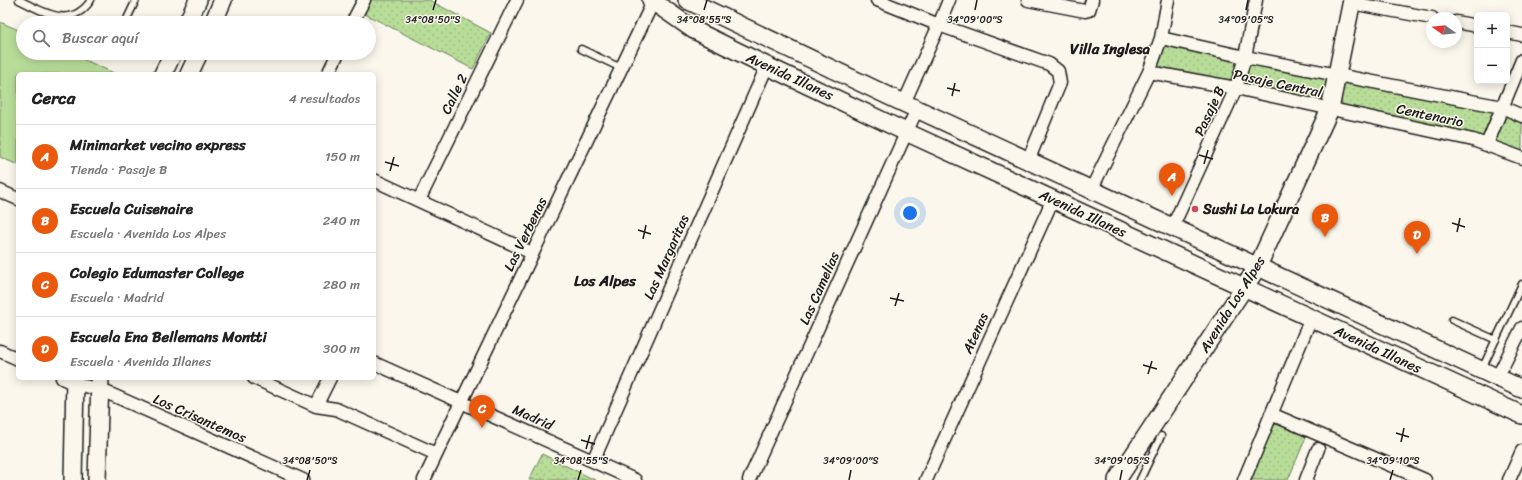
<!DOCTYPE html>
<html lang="es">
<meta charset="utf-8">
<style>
:root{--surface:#fff;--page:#f2f2f2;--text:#222;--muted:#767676;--line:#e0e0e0;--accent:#ea580c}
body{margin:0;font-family:Sriracha,sans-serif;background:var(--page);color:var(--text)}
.controls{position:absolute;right:12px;top:12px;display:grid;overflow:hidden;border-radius:6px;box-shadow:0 2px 10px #0003}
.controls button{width:36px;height:36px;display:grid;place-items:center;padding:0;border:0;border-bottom:1px solid var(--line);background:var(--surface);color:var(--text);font:20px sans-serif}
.compass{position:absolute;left:1426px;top:12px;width:36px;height:36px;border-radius:50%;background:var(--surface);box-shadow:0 2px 10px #0003;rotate:285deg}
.you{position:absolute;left:910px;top:213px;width:14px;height:14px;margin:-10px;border:3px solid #fff;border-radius:50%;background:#1a73e8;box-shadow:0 0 0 6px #1a73e833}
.badge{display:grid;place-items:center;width:26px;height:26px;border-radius:50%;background:var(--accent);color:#fff;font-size:13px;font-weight:700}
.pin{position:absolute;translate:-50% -33px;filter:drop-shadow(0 1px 2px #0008)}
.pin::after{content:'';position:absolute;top:21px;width:14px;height:12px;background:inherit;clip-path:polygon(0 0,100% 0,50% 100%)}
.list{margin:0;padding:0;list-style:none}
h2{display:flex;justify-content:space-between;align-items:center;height:52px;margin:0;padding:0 16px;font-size:17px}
h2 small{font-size:13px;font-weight:400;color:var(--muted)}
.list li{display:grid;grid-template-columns:26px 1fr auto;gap:12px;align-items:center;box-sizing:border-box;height:64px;padding:0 16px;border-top:1px solid var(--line)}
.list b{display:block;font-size:15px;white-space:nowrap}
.list p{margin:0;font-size:13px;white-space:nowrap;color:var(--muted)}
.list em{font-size:13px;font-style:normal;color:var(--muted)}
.icon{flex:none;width:22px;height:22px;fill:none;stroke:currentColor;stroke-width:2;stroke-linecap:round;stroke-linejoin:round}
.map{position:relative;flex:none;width:1522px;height:480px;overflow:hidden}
.search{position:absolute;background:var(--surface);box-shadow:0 2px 10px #0003;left:16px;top:16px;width:360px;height:44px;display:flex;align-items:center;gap:10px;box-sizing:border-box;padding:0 14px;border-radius:22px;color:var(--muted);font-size:15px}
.panel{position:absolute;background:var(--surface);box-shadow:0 2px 10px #0003;left:16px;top:72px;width:360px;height:308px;border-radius:6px}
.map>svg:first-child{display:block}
</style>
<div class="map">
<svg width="1522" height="480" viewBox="0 0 1522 480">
<defs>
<pattern id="park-dots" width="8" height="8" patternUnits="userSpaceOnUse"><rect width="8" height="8" fill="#b8dd98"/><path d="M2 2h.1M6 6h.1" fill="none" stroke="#9ebd82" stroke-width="1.8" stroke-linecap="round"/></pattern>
</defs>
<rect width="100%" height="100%" fill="#fbf7ec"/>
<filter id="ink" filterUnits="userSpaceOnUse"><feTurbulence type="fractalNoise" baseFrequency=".025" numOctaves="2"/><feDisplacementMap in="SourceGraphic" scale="8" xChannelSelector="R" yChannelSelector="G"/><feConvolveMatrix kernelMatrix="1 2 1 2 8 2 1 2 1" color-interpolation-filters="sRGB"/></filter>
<g filter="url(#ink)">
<path fill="#b8dd98" stroke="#6a7c5a" d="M0 22 23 32V53H69L116 74H18V165L0 157Z"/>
<path fill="url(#park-dots)" stroke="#6a7c5a" d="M367 0H429L491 33 473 69 361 12Z
M1163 41 1501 110 1522 119V155L1152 70Z
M1280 423 1307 435 1288 480H1249L1273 426Z
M542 454 595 480H529Z"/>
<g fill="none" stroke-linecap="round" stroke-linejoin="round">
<g stroke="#1c1c1c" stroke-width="9">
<path id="lane" d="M19 0C44 12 71 30 91 0
M125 23 136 0
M581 49 621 68
M1452 320 1496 340
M1482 369 1522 284
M1140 480 1161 436"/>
</g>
<g stroke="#1c1c1c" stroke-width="15">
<path id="street" d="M877 0 939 25 1049 64 1058 71 1060 83 1028 161
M1028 0 1085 11 1089 10 1092 0
M1351 3 1432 18
M1456 22 1477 26
M352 23 364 0
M1507 32 1522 35
M1161 38 1245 57 1502 107 1522 116
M1149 72 1236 88 1473 140 1522 158
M328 74 338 53
M904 103 939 25 949 0
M1487 144 1522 60
M374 180 532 253
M1091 190 1149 72 1161 38 1168 0
M0 191 18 199
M419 200 517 0
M1172 228 1236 88 1245 57 1256 0
M0 351 18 359
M374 363 635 480
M62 378 75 384 99 389 303 480
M254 378 316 406 336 409 436 454
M1497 378 1522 328
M316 406 330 378
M1271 414 1425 480
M593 461 767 66
M424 480 653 2
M749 480 917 109
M926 480 1053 199
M1244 480 1311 318
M1306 480 1318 449
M1509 480 1522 451"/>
</g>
<g stroke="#1c1c1c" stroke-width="20">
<path id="secondary" d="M651 0 694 30 767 66 906 132 1522 415
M687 0 893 98 1522 389
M187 23 198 0
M213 23 223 0
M163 74 173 53
M189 74 199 53
M73 480 75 378
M97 480 100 378
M1117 480 1257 268 1330 109 1352 0"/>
</g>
<use href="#lane" stroke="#fbf7ec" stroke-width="6"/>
<use href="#street" stroke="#fbf7ec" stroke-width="12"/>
<use href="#secondary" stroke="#fbf7ec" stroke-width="17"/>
</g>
</g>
<path fill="none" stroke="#1c1c1c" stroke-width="1.5" d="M433 10 436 0M704 10 707 0M975 10 977 0M1246 10 1248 0M947 88 960 91M952 96 955 83M1199 155 1213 159M385 162 399 166M1204 164 1208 150M390 171 394 157M1452 223 1465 227M638 230 651 234M1457 232 1460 218M643 239 646 225M890 298 904 301M895 306 899 293M1143 365 1157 369M1148 374 1152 361M1396 433 1409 437M581 440 595 444M1401 442 1404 428M586 449 590 435M307 480 310 470M578 480 581 470M849 480 851 470M1120 480 1122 470M1390 480 1393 470"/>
<circle fill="#d1495b" stroke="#fbf7ec" stroke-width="1.5" cx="1195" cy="209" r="4"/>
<g text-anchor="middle" stroke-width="3" stroke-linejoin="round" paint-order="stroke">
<g font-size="14" fill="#1c1c1c" stroke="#fbf7ec">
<text transform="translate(790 76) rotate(25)" y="5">Avenida Illanes</text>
<text transform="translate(1278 83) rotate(12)" y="5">Pasaje Central</text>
<text transform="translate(454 94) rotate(-64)" y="5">Calle 2</text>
<text transform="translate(1209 111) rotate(-65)" y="5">Pasaje B</text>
<text transform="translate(1430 115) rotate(12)" y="5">Centenario</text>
<text transform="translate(1083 213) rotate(25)" y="5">Avenida Illanes</text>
<text transform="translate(525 234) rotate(-64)" y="5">Las Verbenas</text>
<text transform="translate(666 257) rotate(-66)" y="5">Las Margaritas</text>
<text transform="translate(819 288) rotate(-66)" y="5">Las Camelias</text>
<text transform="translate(1232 304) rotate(-58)" y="5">Avenida Los Alpes</text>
<text transform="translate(975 333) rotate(-66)" y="5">Atenas</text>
<text transform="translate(1378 349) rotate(25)" y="5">Avenida Illanes</text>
<text transform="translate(533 417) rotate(24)" y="5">Madrid</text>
<text transform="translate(200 418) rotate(24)" y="5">Los Crisantemos</text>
</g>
<g font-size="14" font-weight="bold" fill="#1c1c1c" stroke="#fbf7ec" text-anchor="start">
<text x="1203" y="214">Sushi La Lokura</text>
</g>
<g font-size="15" font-weight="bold" fill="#1c1c1c" stroke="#fbf7ec">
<text x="1110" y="54">Villa Inglesa</text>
<text x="605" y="286">Los Alpes</text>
</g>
</g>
<g font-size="10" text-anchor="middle" fill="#1c1c1c" stroke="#fbf7ec" stroke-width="3" stroke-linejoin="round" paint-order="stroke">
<text x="433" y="23">34°08'50"S</text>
<text x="704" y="23">34°08'55"S</text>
<text x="975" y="23">34°09'00"S</text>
<text x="1246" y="23">34°09'05"S</text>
<text x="310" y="464">34°08'50"S</text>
<text x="581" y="464">34°08'55"S</text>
<text x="851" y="464">34°09'00"S</text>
<text x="1122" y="464">34°09'05"S</text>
<text x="1393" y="464">34°09'10"S</text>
</g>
</svg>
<div class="controls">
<button>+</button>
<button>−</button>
</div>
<svg class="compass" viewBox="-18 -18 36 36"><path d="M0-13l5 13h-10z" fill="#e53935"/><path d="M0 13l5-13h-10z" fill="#767676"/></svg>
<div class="you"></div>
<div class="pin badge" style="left:1172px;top:196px">A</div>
<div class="pin badge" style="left:1325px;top:237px">B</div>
<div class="pin badge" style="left:482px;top:428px">C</div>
<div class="pin badge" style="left:1417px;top:254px">D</div>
<div class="search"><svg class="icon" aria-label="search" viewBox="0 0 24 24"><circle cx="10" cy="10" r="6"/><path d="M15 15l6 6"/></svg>Buscar aquí</div>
<section class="panel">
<h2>Cerca<small>4 resultados</small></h2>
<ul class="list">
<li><span class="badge">A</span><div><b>Minimarket vecino express</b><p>Tienda · Pasaje B</p></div><em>150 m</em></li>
<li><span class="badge">B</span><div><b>Escuela Cuisenaire</b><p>Escuela · Avenida Los Alpes</p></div><em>240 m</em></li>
<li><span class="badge">C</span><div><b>Colegio Edumaster College</b><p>Escuela · Madrid</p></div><em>280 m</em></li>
<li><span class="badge">D</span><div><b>Escuela Ena Bellemans Montti</b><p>Escuela · Avenida Illanes</p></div><em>300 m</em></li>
</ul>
</section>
</div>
